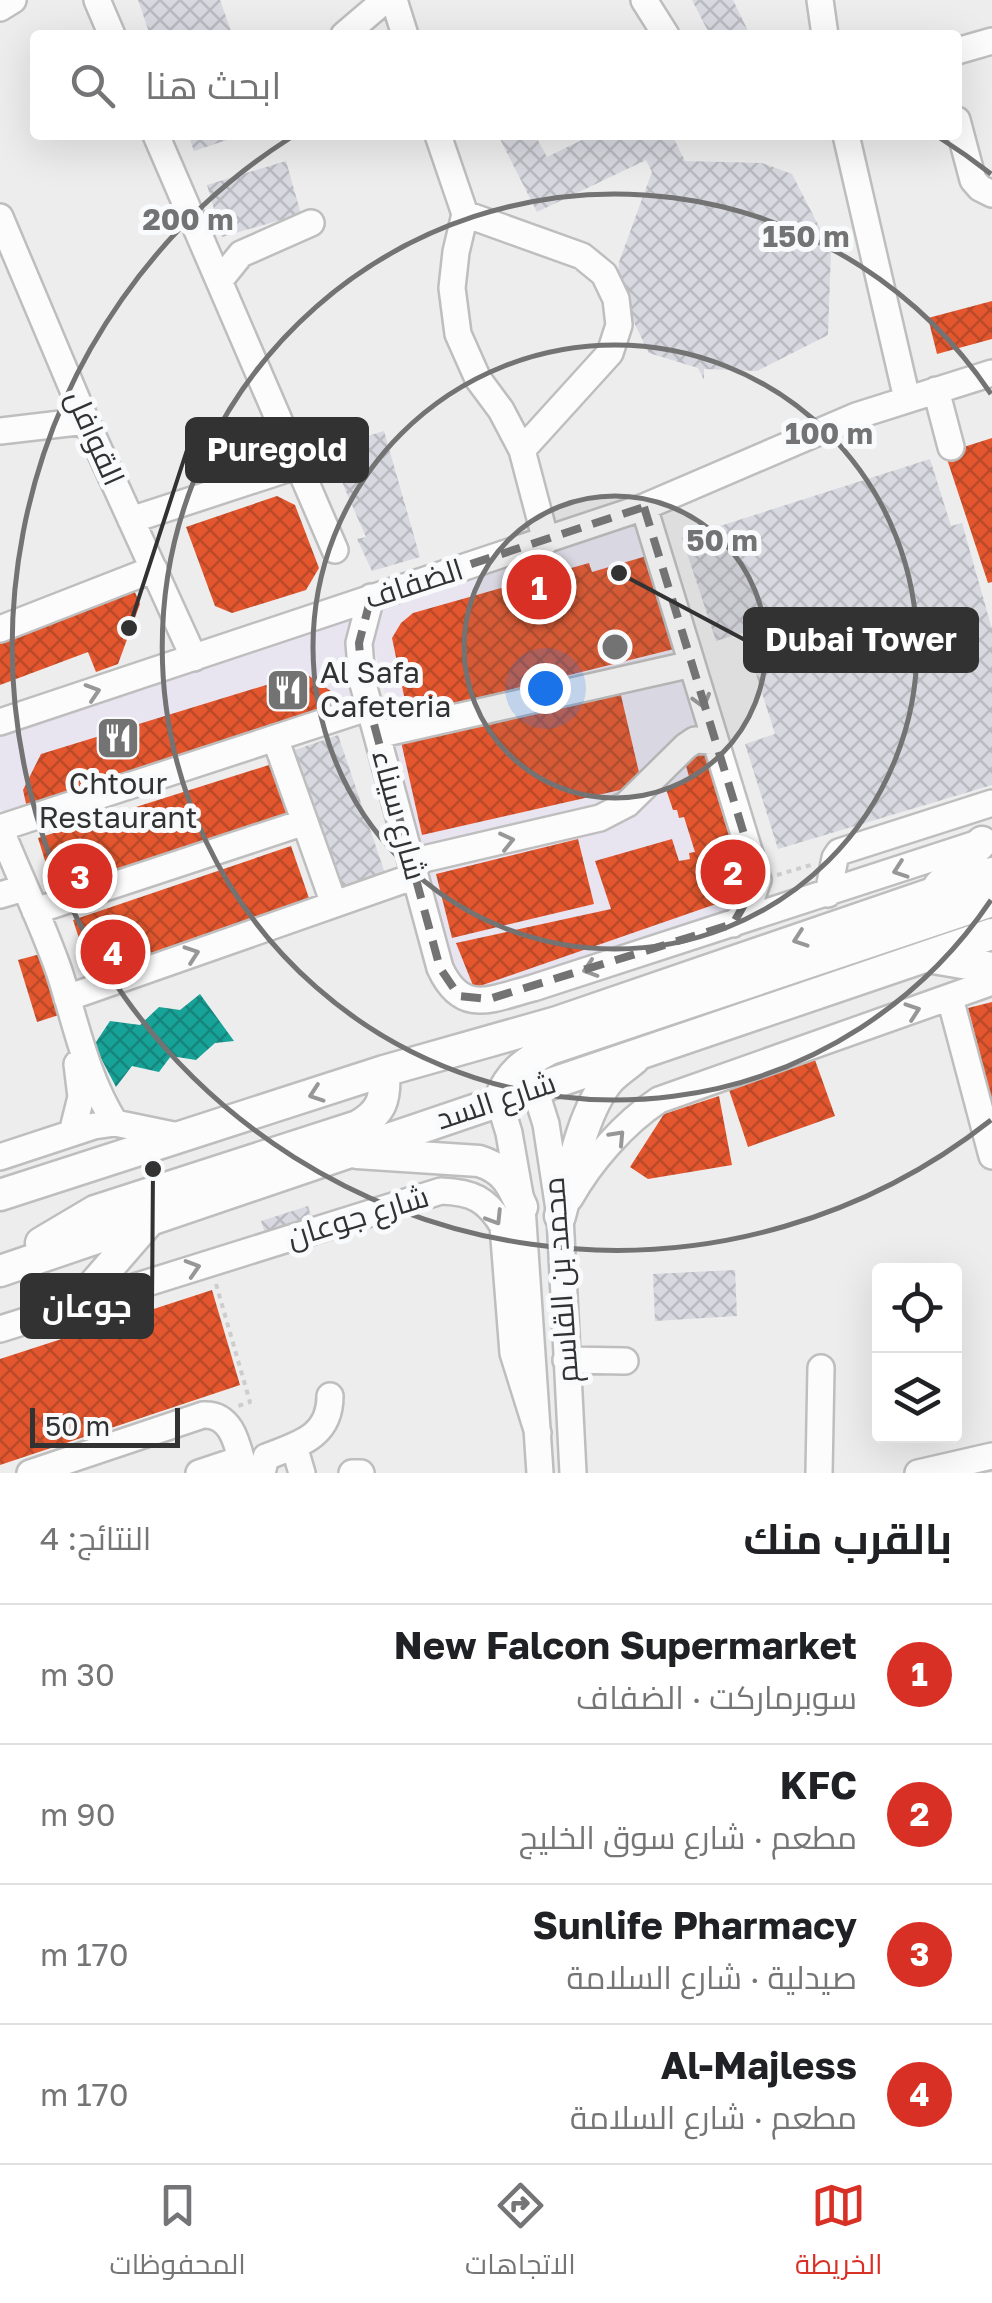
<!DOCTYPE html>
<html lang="ar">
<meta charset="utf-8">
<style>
:root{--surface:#fff;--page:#f6f6f6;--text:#202124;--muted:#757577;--line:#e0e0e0;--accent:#d93025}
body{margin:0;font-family:"Golos Text",Cairo,sans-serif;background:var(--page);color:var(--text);direction:rtl}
.controls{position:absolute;right:30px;bottom:30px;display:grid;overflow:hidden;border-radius:10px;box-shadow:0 10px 40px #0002}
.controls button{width:90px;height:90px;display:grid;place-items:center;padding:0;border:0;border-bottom:2px solid var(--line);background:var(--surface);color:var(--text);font:50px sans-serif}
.scale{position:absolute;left:30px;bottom:25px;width:150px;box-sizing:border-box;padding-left:10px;border:5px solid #323233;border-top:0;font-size:28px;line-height:35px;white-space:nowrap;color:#323233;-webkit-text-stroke:8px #f9fafc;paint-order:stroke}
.you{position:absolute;left:545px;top:688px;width:35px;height:35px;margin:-25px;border:8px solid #fff;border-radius:50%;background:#1a73e8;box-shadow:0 0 0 15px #1a73e833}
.badge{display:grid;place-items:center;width:65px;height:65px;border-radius:50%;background:var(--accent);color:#fff;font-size:32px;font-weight:700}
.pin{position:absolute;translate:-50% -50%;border:5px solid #fff;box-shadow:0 2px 10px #0006}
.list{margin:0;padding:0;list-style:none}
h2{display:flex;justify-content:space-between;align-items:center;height:130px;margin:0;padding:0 40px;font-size:42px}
h2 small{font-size:32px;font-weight:400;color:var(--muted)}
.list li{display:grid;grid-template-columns:65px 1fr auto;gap:30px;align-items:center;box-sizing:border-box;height:140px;padding:0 40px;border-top:2px solid var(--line)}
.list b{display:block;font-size:38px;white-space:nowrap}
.list p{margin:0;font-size:32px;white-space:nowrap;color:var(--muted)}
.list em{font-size:32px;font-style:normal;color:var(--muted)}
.icon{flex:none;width:55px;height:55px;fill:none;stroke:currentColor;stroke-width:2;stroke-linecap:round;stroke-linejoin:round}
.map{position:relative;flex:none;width:992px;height:1473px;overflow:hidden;direction:ltr}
.search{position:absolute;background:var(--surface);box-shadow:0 10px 40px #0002;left:30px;right:30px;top:30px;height:110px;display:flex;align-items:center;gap:25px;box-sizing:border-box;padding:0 35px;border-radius:10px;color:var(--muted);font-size:38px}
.sheet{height:690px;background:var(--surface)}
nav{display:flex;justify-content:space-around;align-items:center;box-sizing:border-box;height:140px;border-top:2px solid var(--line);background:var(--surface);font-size:28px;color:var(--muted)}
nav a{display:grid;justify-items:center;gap:5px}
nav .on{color:var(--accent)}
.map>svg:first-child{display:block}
</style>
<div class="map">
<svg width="992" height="1473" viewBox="0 0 992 1473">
<defs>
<pattern id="shops-cross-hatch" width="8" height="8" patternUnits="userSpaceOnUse" patternTransform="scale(2.5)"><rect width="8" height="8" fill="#e4572e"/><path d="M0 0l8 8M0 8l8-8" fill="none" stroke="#b94928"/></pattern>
<pattern id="public-cross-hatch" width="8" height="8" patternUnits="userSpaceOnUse" patternTransform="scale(2.5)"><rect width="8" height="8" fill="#17a398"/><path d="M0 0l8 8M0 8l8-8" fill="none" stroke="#15857d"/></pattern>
<pattern id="building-cross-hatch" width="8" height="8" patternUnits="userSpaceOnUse" patternTransform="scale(2.5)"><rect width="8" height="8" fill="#d8d8e0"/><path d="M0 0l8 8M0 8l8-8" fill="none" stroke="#babac1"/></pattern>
</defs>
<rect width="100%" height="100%" fill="#ededed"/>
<path fill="#e8e5f1" d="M648 513 694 659 391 724 366 606Z
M356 611 377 707 4 817 0 806V735Z
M698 668 753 870 735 921 486 995 448 975 393 732Z"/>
<path fill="url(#shops-cross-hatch)" d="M992 301V339L937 354 928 318Z
M992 438V582L988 583 945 453Z
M277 496 295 505 319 568 306 590 232 613 215 606 186 527Z
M650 555 678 648 408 715 392 638 401 623 413 613 589 563 592 572Z
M132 585 140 604 118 664 96 672 88 652 0 685V635Z
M305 673 335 694 340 709 27 808 23 790 41 754Z
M619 687 642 785 422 835 400 737Z
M707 745 743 861 719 903 474 988 456 943 611 909 595 861 672 839 679 861 690 859 689 853 695 852 684 817 679 818 677 810H673L666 789 690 780 686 766Z
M272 764 289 818 55 893 38 838Z
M578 839 594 904 452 938 436 874Z
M291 846 310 901 91 975 73 920Z
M44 953 62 1014 37 1022 18 960Z
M992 1002V1098H991L968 1008Z
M815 1060 835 1116 748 1147 729 1090Z
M719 1096 732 1165 648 1179 630 1167 664 1114Z
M212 1290 240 1385 0 1465V1359Z"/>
<path fill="url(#public-cross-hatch)" d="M200 994 234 1041 215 1043 196 1060 171 1056 159 1072 132 1066 116 1087 94 1045 110 1021 140 1025 159 1007 180 1010Z"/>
<path fill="url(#building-cross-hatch)" d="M138 0H220L231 31 221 35H150Z
M692 0H733L750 35H710Z
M188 135H239V136L194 151Z
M498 135H535L547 157 592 135H683L674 139 685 161 762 163 792 174 831 250 828 335 757 371 704 369V380L698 368 649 353 618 290 619 262 652 172 646 160 537 212Z
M286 161 301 214 222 237 207 185Z
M384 431 420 557 372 571 357 539 366 537 327 448Z
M930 459 951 526 962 523 992 629V785L778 849 745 744 775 734 743 633 716 641 682 538Z
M338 735 388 882 345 897 295 750Z
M308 1206 314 1225 267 1239 261 1221Z
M735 1270 737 1316 655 1321 653 1274Z"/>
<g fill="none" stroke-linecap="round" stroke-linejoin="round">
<g stroke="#bebebe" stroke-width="30">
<path id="minor" d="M97 0 112 35
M394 0 405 35
M644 0 666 35
M820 0 825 35
M0 8 13 0
M344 35 385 0
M957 51 992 41
M957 120 973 180 980 188 992 194
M156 135 335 550
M438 135 465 214 456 252 452 288 458 334 478 379 501 410 522 450 546 541
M846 135 907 399
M465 214 582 256 604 274 616 299 619 325 610 353 522 450
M0 217 86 421 194 658
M220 280 241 254 311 223
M936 390 951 447
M0 431 86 421
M644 507 758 880 746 913 733 924
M131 520 299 465
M371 597 359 643 362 680 440 968C462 1016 491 999 533 988L982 842
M0 629 154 569
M0 722 644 507 856 416 992 373
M377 735 692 664
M275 738 334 904
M0 828 370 707
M0 828C19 876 42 922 59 971 76 1023 86 1077 115 1123
M411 862 600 818 627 804 686 746 695 740 713 741
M828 894 835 858 839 852 992 803
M0 895 24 888
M35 911 305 822
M67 998 415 876
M950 998 992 1156
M535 1089 546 1124 560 1216 573 1473
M499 1100 509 1133 522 1207 540 1473
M72 1133 81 1097 77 1064
M0 1157 94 1126 115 1123 183 1137
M570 1198C590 1162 624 1123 659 1100L992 982
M0 1329 441 1191C472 1192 487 1199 503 1226L513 1353 538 1433
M566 1360 625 1361
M294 1446 302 1473
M30 1473 203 1415C234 1413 238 1449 245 1473
M199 1473 241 1459
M262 1473 266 1457C299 1444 330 1437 330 1396
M352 1473H361
M819 1473 821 1368
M918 1473 992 1456"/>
</g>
<g stroke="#bebebe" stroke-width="35">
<path id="major" d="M939 886 982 842
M927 957 992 968
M499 1100C510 1073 525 1062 550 1049L992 901
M357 1153 479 1161C505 1169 512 1184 522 1207
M0 1195 384 1071 557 1022 992 873
M560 1216C571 1175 582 1112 609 1080 616 1072 626 1066 634 1059
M41 1243 95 1211 358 1126C382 1112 386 1099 384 1071
M0 1271 992 934
M77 1304 149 1221"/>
</g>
<path stroke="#cdcdce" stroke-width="4" stroke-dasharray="5 5" stroke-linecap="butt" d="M777 875 811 865
M216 1284 250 1402 238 1406"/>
<use href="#minor" stroke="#fcfcfc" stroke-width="25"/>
<use href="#major" stroke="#fcfcfc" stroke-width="30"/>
</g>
<defs><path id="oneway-chevron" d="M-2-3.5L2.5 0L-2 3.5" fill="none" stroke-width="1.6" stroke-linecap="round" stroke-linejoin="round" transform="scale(2.5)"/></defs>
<g stroke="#979798">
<use href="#oneway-chevron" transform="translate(93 692) rotate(-18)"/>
<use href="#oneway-chevron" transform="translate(702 701) rotate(74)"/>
<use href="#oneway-chevron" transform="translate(507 841) rotate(-13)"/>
<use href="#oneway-chevron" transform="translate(900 870) rotate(161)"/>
<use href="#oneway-chevron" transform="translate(800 939) rotate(161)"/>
<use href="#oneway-chevron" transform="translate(192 954) rotate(-19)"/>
<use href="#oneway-chevron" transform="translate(590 969) rotate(162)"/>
<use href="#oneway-chevron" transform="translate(913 1011) rotate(-19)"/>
<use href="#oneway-chevron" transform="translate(316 1094) rotate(161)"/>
<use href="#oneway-chevron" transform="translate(618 1137) rotate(-47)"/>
<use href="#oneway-chevron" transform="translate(495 1218) rotate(58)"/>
<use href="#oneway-chevron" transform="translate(193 1268) rotate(-17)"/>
</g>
<path fill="none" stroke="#737374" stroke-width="8" stroke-dasharray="20 12" stroke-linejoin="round" d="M644 507 758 880 733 924 489 999 459 996 440 968 362 680 359 643 371 597Z"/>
<circle cx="615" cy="647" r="151" fill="#737374" fill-opacity=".12"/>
<g fill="none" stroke="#737374" stroke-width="5">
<circle cx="615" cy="647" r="151"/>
<circle cx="615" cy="647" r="302"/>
<path d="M991 900A453 453 0 1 1 991 394"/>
<path d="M991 1120A604 604 0 1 1 290 138M940 138A604 604 0 0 1 991 174"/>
</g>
<defs>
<g id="restaurant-square" transform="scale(2.25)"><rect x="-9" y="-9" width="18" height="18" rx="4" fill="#737374" stroke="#f9fafc"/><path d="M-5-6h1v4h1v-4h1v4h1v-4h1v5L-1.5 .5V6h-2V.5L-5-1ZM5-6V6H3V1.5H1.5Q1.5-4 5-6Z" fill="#fff"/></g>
</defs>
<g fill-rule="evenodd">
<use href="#restaurant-square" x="288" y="690"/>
<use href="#restaurant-square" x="118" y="738"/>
</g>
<g text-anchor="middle" stroke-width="10" stroke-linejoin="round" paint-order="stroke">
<g font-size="30" fill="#323233" stroke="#f9fafc">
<text transform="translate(95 438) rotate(66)" y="10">القوافل</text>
<text transform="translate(414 584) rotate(-18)" y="10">الضفاف</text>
<text transform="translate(399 815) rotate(75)" y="10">شارع سيناء</text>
<text transform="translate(496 1101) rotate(-18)" y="10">شارع السد</text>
<text transform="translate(358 1217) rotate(-17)" y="10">شارع جوعان</text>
<text transform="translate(561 1280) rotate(-94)" y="10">محمد بن القاسم</text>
</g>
<g font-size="30" fill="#323233" stroke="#f9fafc" text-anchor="start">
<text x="320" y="683">Al Safa<tspan x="320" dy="34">Cafeteria</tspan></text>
<text x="118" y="794" text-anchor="middle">Chtour<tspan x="118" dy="34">Restaurant</tspan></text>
</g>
</g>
<circle cx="615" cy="647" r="15" fill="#737374" stroke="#f9fafc" stroke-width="5"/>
<g font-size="30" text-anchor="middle" font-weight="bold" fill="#737374" stroke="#f9fafc" stroke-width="10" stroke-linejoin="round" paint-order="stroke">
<text x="188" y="230">200 m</text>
<text x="806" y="247">150 m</text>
<text x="829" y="444">100 m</text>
<text x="722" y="551">50 m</text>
</g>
<path fill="none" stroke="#323233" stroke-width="4" d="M129 628L187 450M619 573L745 640M153 1169L152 1306"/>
<g fill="#323233" stroke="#f9fafc" stroke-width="4">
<circle cx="129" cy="628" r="10"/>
<circle cx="619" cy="573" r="10"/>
<circle cx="153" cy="1169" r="10"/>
</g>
<g fill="#323233" stroke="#323233" stroke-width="4">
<rect x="187" y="419" width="180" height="62" rx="10"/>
<rect x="745" y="609" width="232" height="62" rx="10"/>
<rect x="22" y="1275" width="130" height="62" rx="10"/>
</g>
<g font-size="32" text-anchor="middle" font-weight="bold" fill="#fff">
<text x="277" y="461">Puregold</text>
<text x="861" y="651">Dubai Tower</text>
<text x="87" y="1317">جوعان</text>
</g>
</svg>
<div class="controls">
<button><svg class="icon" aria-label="locate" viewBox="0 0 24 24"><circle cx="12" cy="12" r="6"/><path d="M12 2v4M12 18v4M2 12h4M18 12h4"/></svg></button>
<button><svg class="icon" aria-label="layers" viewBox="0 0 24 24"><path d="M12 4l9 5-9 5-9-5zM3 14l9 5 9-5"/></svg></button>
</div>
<div class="scale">50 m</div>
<div class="you"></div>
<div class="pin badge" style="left:539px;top:587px">1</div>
<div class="pin badge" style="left:733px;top:872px">2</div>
<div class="pin badge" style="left:80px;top:876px">3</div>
<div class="pin badge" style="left:113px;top:952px">4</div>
<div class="search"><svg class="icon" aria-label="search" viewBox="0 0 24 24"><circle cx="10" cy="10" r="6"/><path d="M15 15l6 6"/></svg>ابحث هنا</div>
</div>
<section class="sheet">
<h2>بالقرب منك<small>النتائج: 4</small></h2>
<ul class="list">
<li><span class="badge">1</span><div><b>New Falcon Supermarket</b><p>سوبرماركت · الضفاف</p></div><em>30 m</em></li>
<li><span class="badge">2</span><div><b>KFC</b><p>مطعم · شارع سوق الخليج</p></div><em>90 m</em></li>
<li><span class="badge">3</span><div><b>Sunlife Pharmacy</b><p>صيدلية · شارع السلامة</p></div><em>170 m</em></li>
<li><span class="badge">4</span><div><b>Al-Majless</b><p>مطعم · شارع السلامة</p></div><em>170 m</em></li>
</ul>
</section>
<nav>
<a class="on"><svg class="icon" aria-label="map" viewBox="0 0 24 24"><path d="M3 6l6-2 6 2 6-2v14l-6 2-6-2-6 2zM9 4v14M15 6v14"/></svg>الخريطة</a>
<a><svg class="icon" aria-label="directions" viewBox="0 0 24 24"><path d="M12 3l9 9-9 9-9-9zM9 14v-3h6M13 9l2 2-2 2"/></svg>الاتجاهات</a>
<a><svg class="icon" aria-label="saved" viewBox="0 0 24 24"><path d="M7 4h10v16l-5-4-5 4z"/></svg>المحفوظات</a>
</nav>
